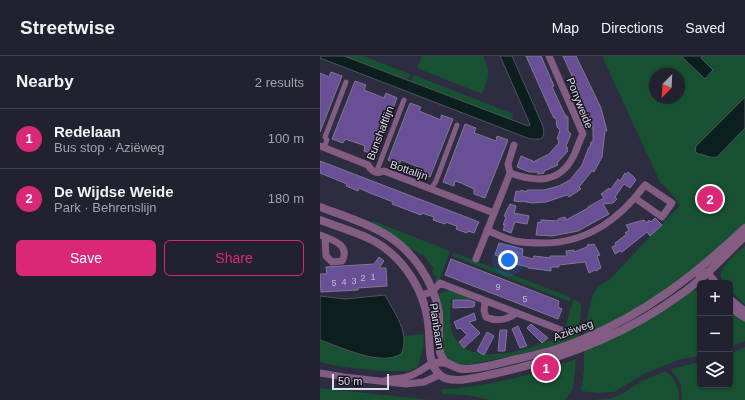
<!DOCTYPE html>
<meta charset="utf-8">
<style>
:root{--surface:#222130;--page:#2e2e3c;--text:#f1f3f6;--muted:#a2a3ab;--line:#3f3e4c;--accent:#db2777}
body{margin:0;font-family:Helvetica,sans-serif;background:var(--page);color:var(--text)}
.controls{position:absolute;right:12px;bottom:12px;display:grid;overflow:hidden;border-radius:6px;box-shadow:0 1px 3px #0004}
.controls button{width:36px;height:36px;display:grid;place-items:center;padding:0;border:0;border-bottom:1px solid var(--line);background:var(--surface);color:var(--text);font:20px sans-serif}
.compass{position:absolute;left:329px;top:12px;width:36px;height:36px;border-radius:50%;background:var(--surface);box-shadow:0 1px 3px #0004;rotate:204deg}
.scale{position:absolute;left:12px;bottom:10px;width:57px;box-sizing:border-box;padding-left:4px;border:2px solid #ddddea;border-top:0;font-size:11px;line-height:14px;white-space:nowrap;color:#ddddea;-webkit-text-stroke:3px #16151f;paint-order:stroke}
.you{position:absolute;left:188px;top:204px;width:14px;height:14px;margin:-10px;border:3px solid #fff;border-radius:50%;background:#1a73e8;box-shadow:0 0 0 6px #1a73e833}
.badge{display:grid;place-items:center;width:26px;height:26px;border-radius:50%;background:var(--accent);color:#fff;font-size:13px;font-weight:700}
.pin{position:absolute;translate:-50% -50%;border:2px solid #fff;box-shadow:0 1px 4px #0006}
.list{margin:0;padding:0;list-style:none}
h2{display:flex;justify-content:space-between;align-items:center;height:52px;margin:0;padding:0 16px;font-size:17px}
h2 small{font-size:13px;font-weight:400;color:var(--muted)}
.list li{display:grid;grid-template-columns:26px 1fr auto;gap:12px;align-items:center;box-sizing:border-box;height:60px;padding:0 16px;border-top:1px solid var(--line)}
.list b{display:block;font-size:15px;white-space:nowrap}
.list p{margin:0;font-size:13px;white-space:nowrap;color:var(--muted)}
.list em{font-size:13px;font-style:normal;color:var(--muted)}
.actions{display:flex;gap:8px;padding:12px 16px}
.actions a{flex:1;padding:9px 0;border:1px solid var(--accent);border-radius:6px;text-align:center;font-size:14px;color:var(--accent)}
.actions .main{background:var(--accent);color:#fff}
.icon{flex:none;width:22px;height:22px;fill:none;stroke:currentColor;stroke-width:2;stroke-linecap:round;stroke-linejoin:round}
.map{position:relative;flex:none;width:425px;height:344px;overflow:hidden}
header{display:flex;align-items:center;gap:24px;box-sizing:border-box;height:56px;padding:0 20px;background:var(--surface);border-bottom:1px solid var(--line)}
header strong{font-size:19px}
nav{display:flex;gap:22px;margin-inline-start:auto;font-size:14px}
main{display:flex}
aside{flex:1;background:var(--surface)}
.map>svg:first-child{display:block}
</style>
<header>
<strong>Streetwise</strong>
<nav><a>Map</a><a>Directions</a><a>Saved</a></nav>
</header>
<main>
<aside>
<h2>Nearby<small>2 results</small></h2>
<ul class="list">
<li><span class="badge">1</span><div><b>Redelaan</b><p>Bus stop · Aziëweg</p></div><em>100 m</em></li>
<li><span class="badge">2</span><div><b>De Wijdse Weide</b><p>Park · Behrenslijn</p></div><em>180 m</em></li>
</ul>
<div class="actions"><a class="main">Save</a><a>Share</a></div>
</aside>
<div class="map">
<svg width="425" height="344" viewBox="0 0 425 344">
<rect width="100%" height="100%" fill="#2e2c40"/>
<path fill="#175131" fill-rule="evenodd" d="M24 0H43L90 18 88 24Z
M102 0H163C171 18 169 20 162 38L97 12Z
M282 0H425V169L368 219 327 247 263 282 272 241 278 231 289 224 360 149 351 137 340 126ZM335 18H359V42H335Z
M94 19 193 58 192 64 91 25Z
M53 165 130 195 119 225 116 226 115 223 117 222 116 219H114L112 215 114 213 102 197 100 199 93 193 90 196 51 168Z
M425 189V249L410 235V227H404C404 227 401 221 401 221 399 211 418 196 425 189Z
M135 197 237 236 249 241 251 244 250 246 132 200 133 198Z
M380 233V300L361 303 326 317 294 336 277 337 261 335 264 314V295L358 245 372 235Z
M130 234 149 240V243H131C131 255 128 265 132 276 147 316 212 292 240 281L246 269 253 245 255 244 258 245 261 248 259 283C226 292 194 300 161 306 154 307 147 310 140 309 135 308 128 303 125 299 120 289 119 251 118 238Z
M410 256 425 266V285L410 291Z
M104 278 103 291 98 311 90 315H61L17 310 0 306V284L43 299 84 288V280Z
M425 291V344H362L361 329 351 313 380 306V329H410V298Z
M256 303 253 333 245 344H171L146 339 123 338 120 334C167 330 212 320 256 303Z
M346 315C356 324 359 331 359 344H276L292 342 300 339 322 325Z
M0 332 110 344H0Z"/>
<path fill="#0d1e1f" stroke="#4b575c" d="M0 0H24L208 70 210 69 209 66 180 0H192L222 68C224 75 225 78 221 83H210L0 2Z
M361 0H382L381 2 393 14 385 23Z
M425 41V72L397 101C389 103 385 98 378 98L375 95 376 90Z
M65 239C74 256 91 278 81 298 61 311 21 291 0 284V240L25 243Z"/>
<path fill="#694f96" stroke="#7f7890" d="M206 0H221L234 30 232 31 245 59H246V61H248V75L251 78 246 90 248 92 247 94 248 95 237 107 238 109 224 115V117L218 118V116H209L197 111 201 100 213 105V106L229 98 239 87 238 86 239 84 237 83 240 74 237 71 236 62H234L231 56Z
M243 0H256L281 52 287 75H285L282 101 274 116 272 115 259 131 261 133 249 141 247 139 226 146 212 147 201 145V146L194 145 196 135 201 136V134L207 136V134H224L239 130 250 124 262 109 269 91H270L271 86H273V72H271V66H269L259 41 261 40Z
M11 16 22 20 0 76V17L9 21Z
M35 25 46 29 44 34 64 42 66 37 77 42 55 99 44 95 45 90 40 88 25 83 23 87 12 83Z
M90 47 101 51 99 55 121 64V59L133 63 110 121 99 117 101 112 81 104 79 109 68 104Z
M145 68 156 72 154 77 160 79 176 85 177 80 188 84 165 142 154 138V133L141 127 135 125 134 130 123 126Z
M0 105 159 166 154 177 148 175 147 177 136 173 137 170 131 168 126 166 125 168 113 164 114 161 102 157 101 159 72 148 73 146 50 137 39 132 38 135 26 130 27 128 0 117Z
M308 116 315 122 314 123 316 124 310 132 304 128 295 141 297 143 293 147 283 148 289 158 258 175 232 180 216 179 218 166 221 167V164L238 165V163L245 161 246 164 268 152V151L284 142 281 138 289 132 290 134 298 123 300 125 305 117 307 118Z
M190 148 196 150 194 157 209 160 207 168 195 166 191 177 183 174 185 169H183L186 161 184 160Z
M335 162 342 169 330 180 327 176 302 196 300 195 295 198 292 191 296 189 295 187 307 178 305 177 309 174 306 169 324 164 327 167 329 164 331 166Z
M179 187 203 193 202 200 213 203 214 200 230 202V200H247L246 195 254 194V196L267 191 268 188 270 189 274 188 280 199 277 200 281 212 278 213 277 215 275 214 269 217 265 206 239 209V211H231V215L208 212V211L183 205 184 202 175 199Z
M59 201 64 205 59 212H66L67 230 38 232V234L1 236 0 218H7L6 211 54 208Z
M131 203 239 245 238 251 242 253 238 263 125 219Z
M133 244H149L155 246 154 251 133 252Z
M154 257 156 264 149 266 160 277 144 292 139 286 147 279 140 272 137 273 134 266Z
M211 268 228 282 222 287 207 272Z
M198 270 207 290 200 292 192 273Z
M180 274H187L185 295H178Z
M167 276 174 280 164 299 157 295Z"/>
<g fill="none" stroke-linecap="round" stroke-linejoin="round">
<path stroke="#835c84" stroke-width="5" d="M4 91 7 84 5 81 26 26
M56 117 84 44
M111 133 116 125 137 69"/>
<path stroke="#835c84" stroke-width="7" d="M0 90 48 109C52 116 57 118 64 115L174 157
M190 117C215 126 239 128 253 101 257 93 259 85 263 78L229 0
M167 174C176 178 185 183 195 185 204 187 214 187 223 187 267 187 299 164 325 129L352 147 342 161 315 142
M0 179C11 183 31 189 22 205L12 206 6 200 5 181
M156 203 190 117 188 108 194 89
M382 227 379 224V214L388 217 396 227
M101 239 112 236 120 227 241 274
M410 243 425 255
M165 245 164 255 166 261C177 266 187 264 197 257
M410 252 425 262
M0 317 24 321 86 328 104 326 119 319
M64 325C71 322 79 323 86 321 96 319 104 312 112 307"/>
<path stroke="#835c84" stroke-width="8" d="M0 151C21 159 45 166 65 178 92 194 114 225 119 257 120 268 117 291 121 299 122 302 124 304 126 307
M0 164C16 170 32 175 48 182 84 199 107 237 109 276 110 291 108 309 120 319 131 329 159 321 173 318 239 304 305 279 360 239 384 222 404 201 425 180
M112 307C116 307 123 306 127 307 134 310 138 314 147 313 164 312 180 307 197 303 219 298 241 293 261 284 325 258 375 219 425 172"/>
</g>
<g text-anchor="middle" stroke-width="3" stroke-linejoin="round" paint-order="stroke">
<g font-size="9" fill="#c0bad5">
<text x="53" y="224">1</text>
<text x="43" y="225">2</text>
<text x="34" y="228">3</text>
<text x="24" y="229">4</text>
<text x="14" y="230">5</text>
<text x="178" y="234">9</text>
<text x="205" y="246">5</text>
</g>
<g font-size="11" fill="#ddddea" stroke="#16151f">
<text transform="translate(260 47) rotate(68)" y="4">Ponyweide</text>
<text transform="translate(60 77) rotate(-69)" y="4">Bunshaftlijn</text>
<text transform="translate(89 114) rotate(19)" y="4">Bottalijn</text>
<text transform="translate(117 270) rotate(81)" y="4">Planbaan</text>
<text transform="translate(253 274) rotate(-21)" y="4">Aziëweg</text>
</g>
</g>
</svg>
<div class="controls">
<button>+</button>
<button>−</button>
<button><svg class="icon" aria-label="layers" viewBox="0 0 24 24"><path d="M12 4l9 5-9 5-9-5zM3 14l9 5 9-5"/></svg></button>
</div>
<svg class="compass" viewBox="-18 -18 36 36"><path d="M0-13l5 13h-10z" fill="#e53935"/><path d="M0 13l5-13h-10z" fill="#a2a3ab"/></svg>
<div class="scale">50 m</div>
<div class="you"></div>
<div class="pin badge" style="left:226px;top:312px">1</div>
<div class="pin badge" style="left:390px;top:143px">2</div>
</div>
</main>
